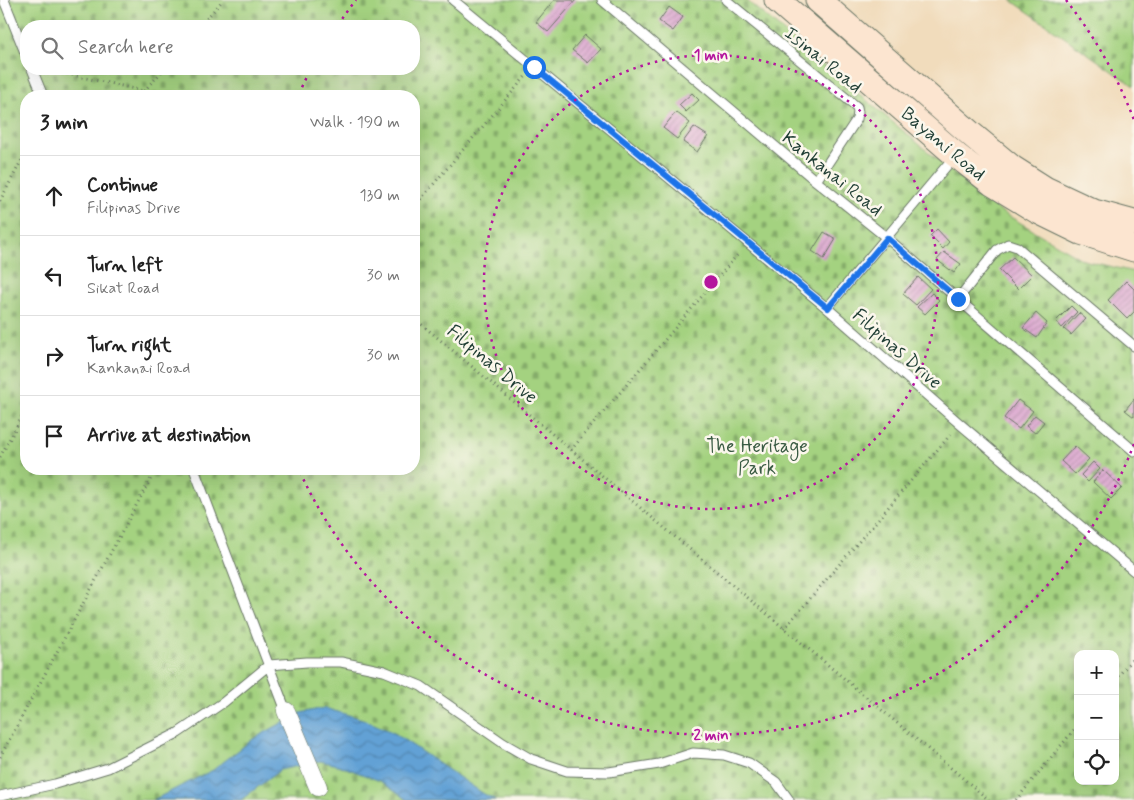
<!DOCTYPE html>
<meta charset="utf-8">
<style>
:root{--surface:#fff;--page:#f2f2f2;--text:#222;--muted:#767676;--line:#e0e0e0}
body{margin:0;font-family:Mynerve,sans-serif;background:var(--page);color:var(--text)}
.controls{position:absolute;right:15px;bottom:15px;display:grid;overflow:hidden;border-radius:10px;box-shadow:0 5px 20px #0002}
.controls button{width:45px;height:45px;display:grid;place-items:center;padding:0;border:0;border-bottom:1px solid var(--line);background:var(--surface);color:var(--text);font:25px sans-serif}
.stop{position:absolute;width:15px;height:15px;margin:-11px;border:4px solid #1a73e8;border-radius:50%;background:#fff}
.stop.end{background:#1a73e8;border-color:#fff;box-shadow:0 1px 5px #0008}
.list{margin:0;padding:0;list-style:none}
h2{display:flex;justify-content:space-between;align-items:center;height:65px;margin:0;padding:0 20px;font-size:21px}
h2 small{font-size:16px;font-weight:400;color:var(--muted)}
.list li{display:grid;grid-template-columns:32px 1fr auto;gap:15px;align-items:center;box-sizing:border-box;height:80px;padding:0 20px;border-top:1px solid var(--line)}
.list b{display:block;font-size:19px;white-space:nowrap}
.list p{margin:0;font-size:16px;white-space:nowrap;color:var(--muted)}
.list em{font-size:16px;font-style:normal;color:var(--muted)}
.icon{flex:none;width:28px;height:28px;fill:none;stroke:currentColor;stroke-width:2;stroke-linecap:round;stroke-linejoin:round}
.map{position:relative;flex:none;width:1134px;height:800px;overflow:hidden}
.search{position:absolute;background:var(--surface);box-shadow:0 5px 20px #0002;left:20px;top:20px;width:400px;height:55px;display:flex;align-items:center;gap:12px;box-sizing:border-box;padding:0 18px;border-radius:20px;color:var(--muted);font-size:19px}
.panel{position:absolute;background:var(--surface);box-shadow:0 5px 20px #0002;left:20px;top:90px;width:400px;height:385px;border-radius:20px}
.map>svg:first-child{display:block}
</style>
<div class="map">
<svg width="1134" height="800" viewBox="0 0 1134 800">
<defs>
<pattern id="cemetery-stones" width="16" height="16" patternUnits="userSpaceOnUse" patternTransform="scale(1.25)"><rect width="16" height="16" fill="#a4d280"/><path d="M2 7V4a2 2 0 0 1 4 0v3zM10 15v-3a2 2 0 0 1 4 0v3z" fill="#85ac6a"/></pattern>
<pattern id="water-waves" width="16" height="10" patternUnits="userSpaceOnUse" patternTransform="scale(1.25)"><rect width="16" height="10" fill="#62a1d5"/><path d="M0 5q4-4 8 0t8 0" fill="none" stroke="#5084ae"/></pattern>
<pattern id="building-hatch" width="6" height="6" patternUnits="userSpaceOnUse" patternTransform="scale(1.25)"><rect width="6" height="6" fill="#daa3ce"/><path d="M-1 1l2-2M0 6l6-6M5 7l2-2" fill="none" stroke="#b086a8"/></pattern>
</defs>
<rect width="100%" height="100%" fill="#fbf7ec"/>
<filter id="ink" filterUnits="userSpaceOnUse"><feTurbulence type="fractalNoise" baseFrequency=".02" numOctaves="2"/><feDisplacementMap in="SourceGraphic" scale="10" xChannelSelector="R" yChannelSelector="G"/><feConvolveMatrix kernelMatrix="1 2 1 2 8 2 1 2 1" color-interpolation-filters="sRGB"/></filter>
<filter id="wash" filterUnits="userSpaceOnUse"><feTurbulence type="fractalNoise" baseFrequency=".0096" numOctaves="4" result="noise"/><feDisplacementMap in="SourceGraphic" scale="20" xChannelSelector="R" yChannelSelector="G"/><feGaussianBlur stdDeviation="1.12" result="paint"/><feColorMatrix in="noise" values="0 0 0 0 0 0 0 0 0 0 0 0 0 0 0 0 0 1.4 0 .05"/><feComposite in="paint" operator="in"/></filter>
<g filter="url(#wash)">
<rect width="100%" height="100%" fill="#f1dcbc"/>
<path fill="url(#cemetery-stones)" stroke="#62885a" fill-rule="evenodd" d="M0 0H746L997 209 1083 260 1134 272V800H0ZM26 26H414V69H26ZM26 96H414V469H26ZM1078 654H1115V781H1078Z
M1011 0H1134V86Z"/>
<path fill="url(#water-waves)" stroke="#406f84" d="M324 708 363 719 394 733 484 794 496 800H407L380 781 338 765 320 761 280 770 241 800H153L213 770 253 739 300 713Z"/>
<g id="blocks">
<path fill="url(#building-hatch)" d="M554 0H576L548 32 536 22Z
M669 7 683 17 673 31 659 21Z
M585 35 601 49 588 63 572 50Z
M692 93 699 100 686 112 679 105Z
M676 112 690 123 677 139 663 128Z
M694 127 708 136 697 152 683 142Z
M937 229 949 242 943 249 930 236Z
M824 232 836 239 824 259 812 251Z
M944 252 961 264 954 273 937 260Z
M1013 257 1032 275 1018 289 999 270Z
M918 277 931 289 916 305 903 294Z
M1126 281 1134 289V312L1127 319 1108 300Z
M932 293 939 300 925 314 917 307Z
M1071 306 1077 312 1062 328 1056 321Z
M1036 313 1047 323 1037 338 1023 328Z
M1079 313 1086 319 1071 335 1064 329Z
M1134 399V417L1125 410Z
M1018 400 1033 411 1019 429 1004 418Z
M1035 415 1044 422 1035 433 1026 426Z
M1075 446 1089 459 1075 474 1061 461Z
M1093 462 1100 469 1088 482 1081 475Z
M1103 470 1122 488 1111 499 1093 482Z"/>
</g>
</g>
<g filter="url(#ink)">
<use href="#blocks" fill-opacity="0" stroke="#687564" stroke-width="1"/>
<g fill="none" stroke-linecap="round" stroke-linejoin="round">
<g stroke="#687564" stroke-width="11">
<path id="service" d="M4 0 26 55
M453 0 827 308 960 424 1134 571
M602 0 816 181 887 238 1134 451
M726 0 857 107 858 112 857 119 816 181
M32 69 43 96
M958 299 997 250 1008 244 1017 247 1134 346
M827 308 954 157
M194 469 286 711
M0 796 55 784 108 768 178 733 224 702 269 665 307 662H341L384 671 421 686 503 743 531 759 567 771 609 772 659 764 693 753 724 755 749 763 776 782 789 800"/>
</g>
<g stroke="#687564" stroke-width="19">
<path id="minor" d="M286 711 318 787"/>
</g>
<g stroke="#687564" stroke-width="27">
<path id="secondary" d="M777 0 956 155 992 183 1036 210 1081 232 1134 249
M818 0 972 135 1012 168 1045 189 1094 212 1134 223"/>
</g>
<path stroke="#687564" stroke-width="3" stroke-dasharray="1 4" stroke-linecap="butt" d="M200 26 223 0
M47 73 68 74 144 91 151 96
M144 91 164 69
M0 201 26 152
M414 207 526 76
M414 318 989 800
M571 450 739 253
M0 457 26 409
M784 629 951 434
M1115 680 1134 657
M0 757 156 469
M1016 800 1078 725"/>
<use href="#service" stroke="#fff" stroke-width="9"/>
<use href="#minor" stroke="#fff" stroke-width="18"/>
<use href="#secondary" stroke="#fce5d0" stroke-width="25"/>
</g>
</g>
<g fill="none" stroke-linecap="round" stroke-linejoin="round" filter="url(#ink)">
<path stroke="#1a73e8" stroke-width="6" d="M534 67 828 308 887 238 958 299"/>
</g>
<g fill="none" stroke="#b5179e" stroke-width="2.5" stroke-dasharray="2.5 5">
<circle cx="711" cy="282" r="227"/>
<path d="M1134 444A453 453 0 0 1 299 470M299 94A453 453 0 0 1 311 69M338 25A453 453 0 0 1 356 0M1066 0A453 453 0 0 1 1134 120"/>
</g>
<g text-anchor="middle" stroke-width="5" stroke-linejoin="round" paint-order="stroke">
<g font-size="19" fill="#1f3d34" stroke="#fbf7ec">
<text transform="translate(824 59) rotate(39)" y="7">Isinai Road</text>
<text transform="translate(944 143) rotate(40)" y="7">Bayani Road</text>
<text transform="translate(833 173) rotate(39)" y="7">Kankanai Road</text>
<text transform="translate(898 348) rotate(41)" y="7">Filipinas Drive</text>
<text transform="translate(493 363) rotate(40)" y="7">Filipinas Drive</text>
</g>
<g font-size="19" fill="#3a5b43" stroke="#fbf7ec">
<text x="757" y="452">The Heritage<tspan x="757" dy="22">Park</tspan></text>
</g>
</g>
<circle cx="711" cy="282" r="8" fill="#b5179e" stroke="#fbf7ec" stroke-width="2.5"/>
<g font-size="15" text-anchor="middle" font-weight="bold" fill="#b5179e" stroke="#fbf7ec" stroke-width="5" stroke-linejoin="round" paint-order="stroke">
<text x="711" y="60">1 min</text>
<text x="711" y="740">2 min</text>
</g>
</svg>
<div class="controls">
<button>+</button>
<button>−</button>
<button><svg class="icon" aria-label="locate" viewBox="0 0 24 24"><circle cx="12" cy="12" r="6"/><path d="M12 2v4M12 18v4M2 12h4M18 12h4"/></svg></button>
</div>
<div class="stop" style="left:534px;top:67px"></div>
<div class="stop end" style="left:958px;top:299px"></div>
<div class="search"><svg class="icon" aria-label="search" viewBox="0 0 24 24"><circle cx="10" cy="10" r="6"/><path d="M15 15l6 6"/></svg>Search here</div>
<section class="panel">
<h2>3 min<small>Walk · 190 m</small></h2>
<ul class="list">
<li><svg class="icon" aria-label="ahead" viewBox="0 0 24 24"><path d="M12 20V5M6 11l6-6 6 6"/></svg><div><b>Continue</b><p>Filipinas Drive</p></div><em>130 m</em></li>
<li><svg class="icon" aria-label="left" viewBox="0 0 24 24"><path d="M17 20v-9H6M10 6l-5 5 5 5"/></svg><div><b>Turn left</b><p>Sikat Road</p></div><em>30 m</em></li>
<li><svg class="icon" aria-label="right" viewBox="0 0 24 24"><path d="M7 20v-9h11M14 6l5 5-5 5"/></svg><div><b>Turn right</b><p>Kankanai Road</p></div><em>30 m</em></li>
<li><svg class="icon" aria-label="arrive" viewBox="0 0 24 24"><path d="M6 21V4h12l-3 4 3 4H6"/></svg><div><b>Arrive at destination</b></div></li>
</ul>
</section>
</div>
